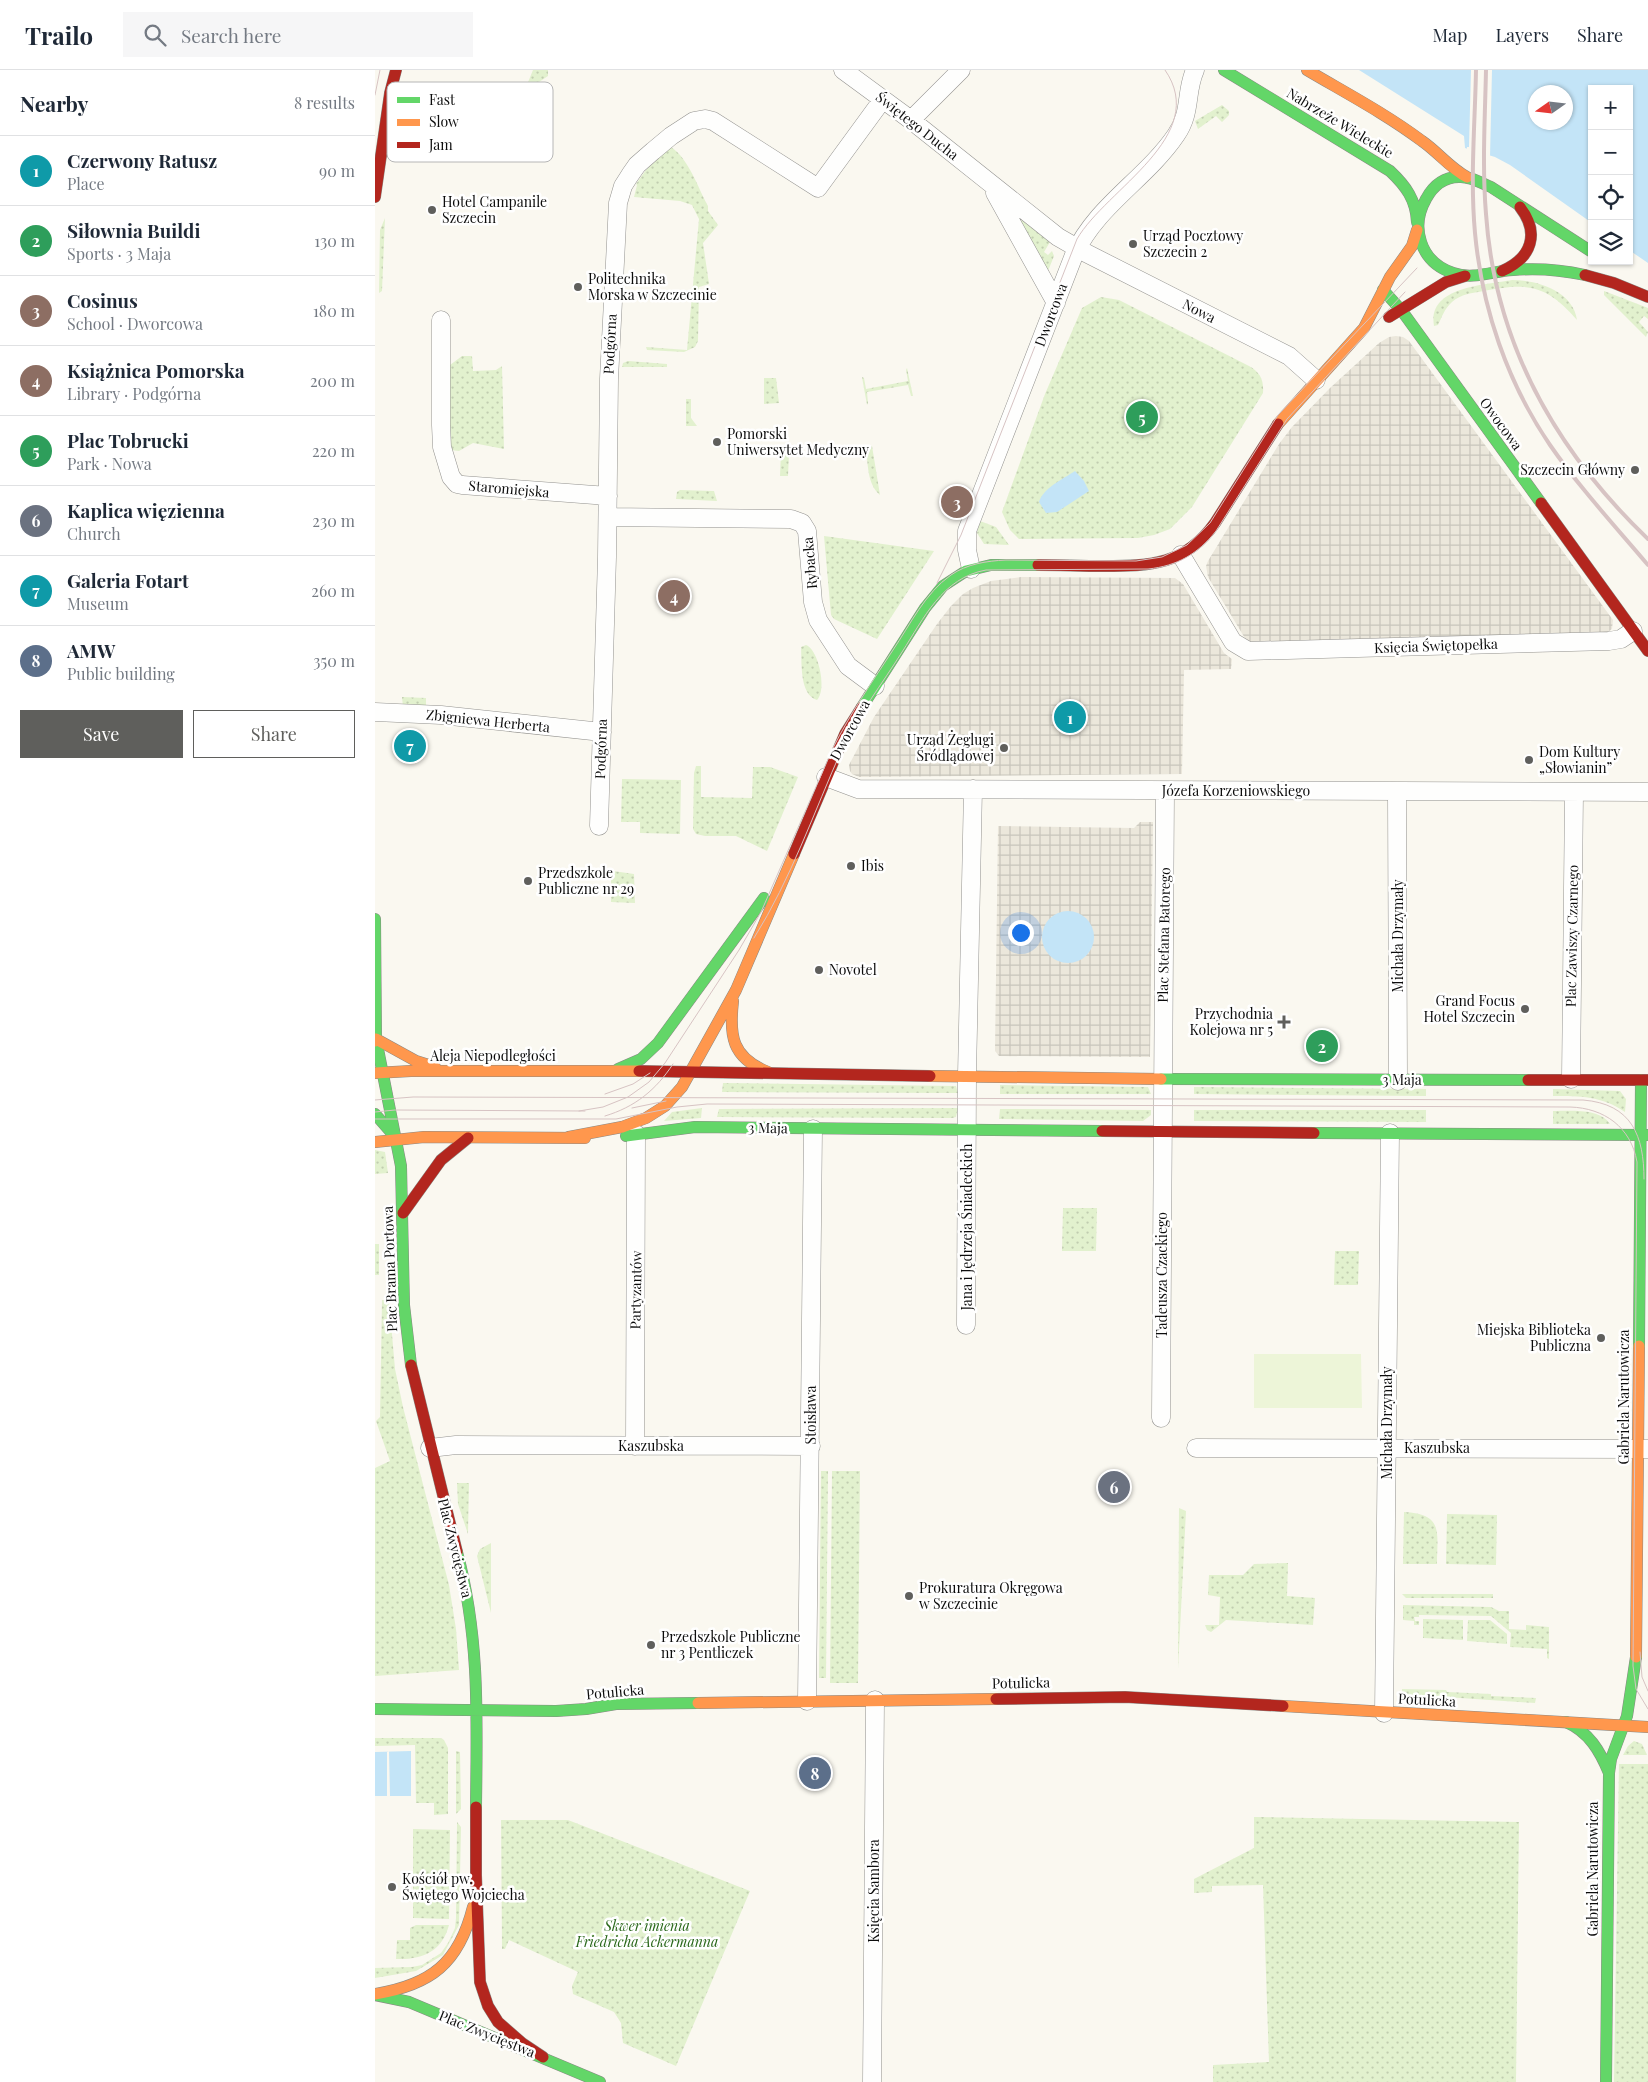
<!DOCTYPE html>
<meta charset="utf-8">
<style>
:root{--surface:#fff;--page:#f6f6f7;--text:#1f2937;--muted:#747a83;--line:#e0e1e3;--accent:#5f5f5c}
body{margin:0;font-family:"Playfair Display",serif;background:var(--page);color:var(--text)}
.controls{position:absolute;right:15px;top:15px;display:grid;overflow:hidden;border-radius:0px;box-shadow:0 1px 4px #0004}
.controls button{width:45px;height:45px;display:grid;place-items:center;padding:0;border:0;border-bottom:1px solid var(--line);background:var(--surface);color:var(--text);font:25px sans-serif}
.compass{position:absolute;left:1153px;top:15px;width:45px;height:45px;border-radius:50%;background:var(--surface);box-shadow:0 1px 4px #0004;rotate:256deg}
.you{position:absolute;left:645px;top:862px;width:18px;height:18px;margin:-12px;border:4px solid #fff;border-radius:50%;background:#1a73e8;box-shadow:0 0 0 8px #1a73e833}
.badge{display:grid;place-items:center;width:32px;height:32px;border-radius:50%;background:var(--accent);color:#fff;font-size:16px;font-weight:700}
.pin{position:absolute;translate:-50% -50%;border:2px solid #fff;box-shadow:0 1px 5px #0006}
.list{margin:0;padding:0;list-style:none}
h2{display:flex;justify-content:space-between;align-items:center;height:65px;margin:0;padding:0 20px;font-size:21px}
h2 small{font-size:16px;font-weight:400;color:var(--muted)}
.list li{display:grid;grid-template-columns:32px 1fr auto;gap:15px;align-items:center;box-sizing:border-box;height:70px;padding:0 20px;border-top:1px solid var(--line)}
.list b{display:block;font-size:19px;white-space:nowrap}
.list p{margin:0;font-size:16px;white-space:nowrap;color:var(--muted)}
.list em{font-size:16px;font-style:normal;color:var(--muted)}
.actions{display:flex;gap:10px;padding:15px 20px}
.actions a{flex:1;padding:11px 0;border:1px solid var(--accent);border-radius:0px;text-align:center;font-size:18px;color:var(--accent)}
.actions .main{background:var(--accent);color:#fff}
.icon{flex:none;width:28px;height:28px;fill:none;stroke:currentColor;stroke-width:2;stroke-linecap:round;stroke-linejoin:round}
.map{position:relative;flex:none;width:1273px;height:2012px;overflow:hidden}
header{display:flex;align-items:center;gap:30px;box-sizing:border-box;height:70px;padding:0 25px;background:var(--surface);border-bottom:1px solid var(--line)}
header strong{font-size:24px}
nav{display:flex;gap:28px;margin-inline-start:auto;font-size:18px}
.search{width:350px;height:45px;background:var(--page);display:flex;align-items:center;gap:12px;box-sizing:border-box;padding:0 18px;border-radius:0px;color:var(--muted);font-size:19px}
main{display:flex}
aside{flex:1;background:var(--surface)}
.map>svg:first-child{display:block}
</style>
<header>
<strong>Trailo</strong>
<div class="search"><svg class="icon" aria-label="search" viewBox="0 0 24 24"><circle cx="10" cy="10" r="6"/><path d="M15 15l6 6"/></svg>Search here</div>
<nav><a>Map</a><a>Layers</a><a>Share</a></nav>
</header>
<main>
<aside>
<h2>Nearby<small>8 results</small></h2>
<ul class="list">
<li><span class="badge" style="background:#0f9aa8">1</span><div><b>Czerwony Ratusz</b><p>Place</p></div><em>90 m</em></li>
<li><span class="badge" style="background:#2e9e5b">2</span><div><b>Siłownia Buildi</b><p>Sports · 3 Maja</p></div><em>130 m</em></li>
<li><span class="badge" style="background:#8d6e63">3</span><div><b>Cosinus</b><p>School · Dworcowa</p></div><em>180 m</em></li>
<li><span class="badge" style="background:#8d6e63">4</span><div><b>Książnica Pomorska</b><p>Library · Podgórna</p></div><em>200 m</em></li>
<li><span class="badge" style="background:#2e9e5b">5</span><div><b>Plac Tobrucki</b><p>Park · Nowa</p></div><em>220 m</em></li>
<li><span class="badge" style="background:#6b7280">6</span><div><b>Kaplica więzienna</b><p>Church</p></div><em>230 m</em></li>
<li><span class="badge" style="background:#0f9aa8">7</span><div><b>Galeria Fotart</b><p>Museum</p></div><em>260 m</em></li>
<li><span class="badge" style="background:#5c6f8a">8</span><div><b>AMW</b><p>Public building</p></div><em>350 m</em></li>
</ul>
<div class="actions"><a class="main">Save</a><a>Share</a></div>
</aside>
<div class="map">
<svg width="1273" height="2012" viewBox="0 0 1273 2012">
<defs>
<pattern id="grass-dots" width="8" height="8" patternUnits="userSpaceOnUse" patternTransform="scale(1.25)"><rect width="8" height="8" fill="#e2f1ce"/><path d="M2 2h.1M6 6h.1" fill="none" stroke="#c1cdb0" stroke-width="1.8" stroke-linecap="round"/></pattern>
<pattern id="plaza-grid" width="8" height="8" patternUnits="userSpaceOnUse" patternTransform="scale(1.25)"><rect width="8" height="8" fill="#ebe7db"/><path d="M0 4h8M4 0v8" fill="none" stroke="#c8c5bb"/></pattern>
</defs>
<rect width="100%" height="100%" fill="#faf8f0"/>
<path fill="url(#grass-dots)" d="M158 0H173V6L149 22Z
M847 35 854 41V45L847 52 841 46 823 59 820 51Z
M296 77C314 89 323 118 333 136V141L343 155 328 173 334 214 324 217 323 271 320 277 309 282 272 280 271 277 312 280 324 149 317 135 305 131 259 127 262 115 261 114 271 100Z
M10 148 7 221 4 223 5 160Z
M647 150 675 172 669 182 673 185 677 181 679 186 673 201 645 151Z
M1137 210C1162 210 1198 221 1202 250 1172 215 1153 212 1109 221 1097 223 1086 224 1077 232 1069 239 1067 247 1063 255L1059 256C1052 216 1111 215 1137 210Z
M1229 221 1273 238V249L1269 246 1264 252 1273 262 1271 267 1229 225Z
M726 227 744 230 874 296C885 302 889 310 888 323L817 437 795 459 779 465 763 468 644 469 635 460 627 442 670 324 707 238Z
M87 286H97L98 301 121 300 127 296 129 379 98 373 84 381 75 380V295Z
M253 291 292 294V297H247L248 293Z
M532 298 538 326H536L533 315 492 322 493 333 492 335 487 307 489 308 491 319 533 311 531 300Z
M389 308H401L404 333 389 334Z
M311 329H316V348L322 356H311Z
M497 376 505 425C492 414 493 394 491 377Z
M406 381 414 384 413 406H405Z
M305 420 339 421 342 431 301 429 302 422Z
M605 451 621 457 634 475 609 474 602 463Z
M449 466 559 481 502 569 459 549 456 545Z
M431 575C444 580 452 620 442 630 424 625 427 591 426 577Z
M27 627 51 628V639L28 637Z
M321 696H326V727L377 728 378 697H395L423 707 392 781 361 766H330L321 764 318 759 319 703Z
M247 709 306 710 305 764 265 763V752H246Z
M238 801 259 804 260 833 236 832V806Z
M348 1013 581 1016 583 1023 347 1022Z
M625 1015 773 1017 776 1024H625Z
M819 1017 1051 1019V1026L819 1024Z
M1178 1019 1245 1021 1251 1029 1250 1042C1227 1026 1205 1026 1178 1026Z
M327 1038 326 1048 289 1051 297 1042Z
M583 1038 581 1047 577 1048 342 1047 344 1039Z
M625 1039 776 1040V1045L768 1051 624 1049Z
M819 1040H1051V1052L819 1051Z
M1178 1041C1195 1041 1225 1038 1235 1054H1178Z
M0 1080 10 1082 13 1103 0 1104Z
M688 1138H722L721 1181H687Z
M0 1174H4V1205H0Z
M960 1181H984L983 1215H959Z
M7 1230H14L20 1299 28 1337 74 1515 81 1559 84 1600 0 1606V1398L15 1391 1 1351 5 1347Z
M446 1401H453L451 1608H444Z
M457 1401H485L483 1613H455Z
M82 1413H94L93 1464 83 1434Z
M804 1438 811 1441 803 1599Z
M1029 1442C1069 1444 1062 1462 1062 1494H1028Z
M1072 1444 1122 1445 1121 1495 1071 1494Z
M116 1473V1543L102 1486 105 1479Z
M913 1493 912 1526 940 1528 938 1555 851 1550 836 1562 832 1560 830 1555H844L845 1527 833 1525 834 1505H868L879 1494Z
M1027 1524H1118V1528H1031Z
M1028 1535 1116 1537 1124 1541H1134V1559L1151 1560V1555L1174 1557V1589L1172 1588V1579L1135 1577 1136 1563 1116 1546 1044 1545V1547H1039L1040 1551H1044V1555H1039V1551L1028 1550Z
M1048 1549 1088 1550V1570L1048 1568Z
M1093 1550H1115L1132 1564V1574L1092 1571Z
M1027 1619 1071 1620 1072 1622 1116 1624V1626L1161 1628 1160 1633 1027 1624Z
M0 1668H66L69 1670 73 1678V1744L59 1745V1733H41L40 1675 0 1676Z
M1259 1671 1267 1674 1272 1685H1248L1253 1676Z
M81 1681 85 1682 86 1739 81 1744Z
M1244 1694H1273V2012H1239Z
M879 1747 1144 1752 1141 2012H838V1995L894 1992 888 1815 837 1816V1822L819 1823V1809L879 1778Z
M126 1750H193L375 1821 301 1996 248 1973 246 1953 239 1942 198 1924 197 1916 203 1902 134 1870 130 1879H127Z
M82 1752 86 1757 84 1855 68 1885 41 1901 0 1908V1898L37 1897 47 1895 66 1883 73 1873 80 1858 81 1848Z
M38 1759 75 1760 74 1849 38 1848Z
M41 1855H74C67 1882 47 1890 21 1889L22 1870H35V1858Z"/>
<path fill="#edf5d8" d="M879 1284H986L987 1338H879Z"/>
<path fill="url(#plaza-grid)" d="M1021 266 1028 267 1034 271 1238 550 1237 559 1233 562 1179 566 879 573 871 570 833 507 831 496 833 491 904 374 917 357 955 318 1004 273 1014 267Z
M646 507 800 508 808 514 849 583 857 589 856 599 809 600 807 704 484 707 477 704 475 701 474 695 499 647 562 554 576 536 588 524 598 518 616 511Z
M765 752H778L775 987 624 986 620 981 623 756 759 758Z"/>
<path fill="#c3e4f7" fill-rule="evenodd" d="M984 0H1273V193L1254 180V19H1217V153L1135 95 1120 87 1090 78 1089 66ZM1160 22H1190V52H1160Z
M700 401 709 411 714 421 682 442 671 443 664 432C668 418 688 409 700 401Z
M667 867a26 26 0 1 1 52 0a26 26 0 1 1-52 0Z
M36 1681V1726H0V1682Z"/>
<path fill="#faf8f0" d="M1096 0H1117L1115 87 1116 90 1092 81V77H1094Z
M14 1681 15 1726H12V1682Z"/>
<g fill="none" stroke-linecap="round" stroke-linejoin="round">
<g stroke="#93928f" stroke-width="19">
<path id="street" d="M468 0 536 50 683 167 711 183 914 286 941 310
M536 50 586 0
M620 123 681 233
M66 250V355L67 377 76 407 82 414 87 415 233 426
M233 447 416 449 427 453 432 461 438 532 443 550 473 596 500 616
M806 485 858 572 873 581 1234 571 1246 569 1258 561
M596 499 592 480V461L699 185C721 136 771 109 801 65 817 42 810 22 820 0
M0 642 66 645 227 662
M451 707 483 719 1273 722
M1022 722 1023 1011
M224 756 232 487 234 309 243 133 248 116 255 105 262 95 278 81 296 66 319 51 330 49 338 51 443 118 508 29
M1196 1009 1199 723
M591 1255 592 1005 598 719
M786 1348 790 721
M260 1376 261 1064
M55 1378 81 1375 436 1376
M821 1378 1273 1379
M432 1631 438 1059
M1009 1643 1015 1063
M497 2012 500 1630"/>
</g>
<g stroke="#8a8985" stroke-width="12">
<path id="fast" d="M849 0 1015 101C1031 116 1041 130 1042 152
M1210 205C1187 200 1163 198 1138 200 1118 201 1098 210 1078 203 1045 192 1035 157 1051 129 1058 116 1068 107 1084 107 1095 106 1106 113 1116 117L1217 182
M1008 220 1027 241 1166 433
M487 637 550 538 568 516 591 501 616 495H663
M0 849 1 969 26 1096 29 1235 36 1295
M243 999 266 989 283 973 389 828
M786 1009 1153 1010
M0 1044 22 1069
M939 1063 1273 1065
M251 1066 320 1057 727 1061
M1264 1276 1266 1010
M82 1482C105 1567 102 1649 101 1737
M0 1639 181 1641 211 1639 241 1634 323 1633
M1191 1652C1214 1662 1225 1681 1234 1703
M0 1925 34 1932 225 2012
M1231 2012 1234 1703 1236 1689 1252 1646 1261 1587"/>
</g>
<g stroke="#8a8985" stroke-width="12">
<path id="slow" d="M932 0C971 23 1011 44 1047 71 1063 82 1075 98 1092 107
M903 354 989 258 1015 207 1037 176 1042 160
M358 931C354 966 357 988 393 1002
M0 971 1 969 41 991 60 997
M0 1003 36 1001H264
M555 1006 786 1009
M194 1067 247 1057 271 1048 290 1036 307 1017 361 920 419 784
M0 1072 49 1067 210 1068
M1261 1587 1264 1276
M323 1633 621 1629
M908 1636 1273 1657
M0 1924C56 1915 84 1893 98 1837"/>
</g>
<g stroke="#8a8985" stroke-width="12">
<path id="jam" d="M0 127 15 23 21 0
M1127 201C1157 188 1165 163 1145 137
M1210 205 1239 213 1273 227
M1014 247 1071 212 1090 206
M1166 433 1273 581
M663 495C685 495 706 496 728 496 776 496 810 495 840 453L903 354
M419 784 470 664 487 637
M264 1001 555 1006
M1153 1010H1273
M727 1061 939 1063
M28 1143 66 1090 93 1068
M36 1295 82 1482
M621 1629 750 1627 908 1636
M101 1737V1805L105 1912 113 1936 123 1952 147 1973 168 1987"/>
</g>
<use href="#street" stroke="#fefefd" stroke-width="18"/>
<use href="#fast" stroke="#63d668" stroke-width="11"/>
<use href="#slow" stroke="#ff974d" stroke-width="11"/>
<use href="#jam" stroke="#b3261e" stroke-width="11"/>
<path stroke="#d7c3c3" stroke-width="1" d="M0 25 5 0
M562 513 586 465 702 169C731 119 836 66 790 0
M379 868C416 809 439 742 467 679 483 645 507 614 527 582 549 548 567 508 611 500L773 499C802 496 823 484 841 461L912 349 1030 222
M230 1024 258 1014 275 1003
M0 1030 38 1027 1208 1030C1257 1034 1269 1066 1269 1109
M257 1038 291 1031
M204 1041 228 1037 253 1027 274 1012 290 993 364 880 386 842 458 678C475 644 497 612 518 580 535 555 550 523 576 505 592 494 611 491 631 490L761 491 787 487 812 475 835 453 903 345 1042 198
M0 1042 20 1040 210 1041
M230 1046C260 1037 281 1020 298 994
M0 1049H241L302 1037 332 1034 1195 1037C1229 1038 1256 1057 1262 1092L1258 1596 1261 1619 1273 1639
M1265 1582 1267 1607 1273 1621"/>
<path stroke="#d7c3c3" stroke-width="4" d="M1101 0C1100 54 1095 109 1100 163 1107 238 1132 312 1175 375 1204 417 1240 456 1273 495
M1111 0C1110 48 1107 96 1111 144 1120 274 1181 381 1273 469"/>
</g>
<g fill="#5f5f5c" stroke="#fff" stroke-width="2">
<circle cx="57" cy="140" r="5"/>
<circle cx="758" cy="174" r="5"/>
<circle cx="203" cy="217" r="5"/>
<circle cx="342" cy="372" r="5"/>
<circle cx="1260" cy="400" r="5"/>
<circle cx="629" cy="678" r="5"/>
<circle cx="1154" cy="690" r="5"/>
<circle cx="476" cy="796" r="5"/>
<circle cx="153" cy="811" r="5"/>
<circle cx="444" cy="900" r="5"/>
<circle cx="1150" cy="939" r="5"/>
<path d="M906.5 944.5h5v5h5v5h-5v5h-5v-5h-5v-5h5z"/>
<circle cx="1226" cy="1268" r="5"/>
<circle cx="534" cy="1526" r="5"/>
<circle cx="276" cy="1575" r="5"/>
<circle cx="17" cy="1817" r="5"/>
</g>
<g text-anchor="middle" stroke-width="5" stroke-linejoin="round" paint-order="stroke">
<g font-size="14" fill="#0c0c0c" stroke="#fff">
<text transform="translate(965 53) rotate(31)" y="5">Nabrzeże Wieleckie</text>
<text transform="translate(542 56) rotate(38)" y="5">Świętego Ducha</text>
<text transform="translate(824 241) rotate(27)" y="5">Nowa</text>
<text transform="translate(676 245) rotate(-69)" y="5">Dworcowa</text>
<text transform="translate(235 274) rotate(-87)" y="5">Podgórna</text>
<text transform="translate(1126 354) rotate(54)" y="5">Owocowa</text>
<text transform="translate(134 419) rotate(5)" y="5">Staromiejska</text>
<text transform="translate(435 493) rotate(-95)" y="5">Rybacka</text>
<text transform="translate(1061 576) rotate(-2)" y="5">Księcia Świętopełka</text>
<text transform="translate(113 651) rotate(6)" y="5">Zbigniewa Herberta</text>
<text transform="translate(475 660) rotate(-61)" y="5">Dworcowa</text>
<text transform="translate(226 679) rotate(-88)" y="5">Podgórna</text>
<text x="861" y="726">Józefa Korzeniowskiego</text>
<text transform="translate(789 865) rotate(-89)" y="5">Plac Stefana Batorego</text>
<text transform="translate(1023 866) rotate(-90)" y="5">Michała Drzymały</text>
<text transform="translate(1197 866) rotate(-89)" y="5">Plac Zawiszy Czarnego</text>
<text x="118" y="991">Aleja Niepodległości</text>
<text x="1027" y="1015">3 Maja</text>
<text transform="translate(393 1058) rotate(1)" y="5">3 Maja</text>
<text transform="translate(592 1157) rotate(-90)" y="5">Jana i Jędrzeja Śniadeckich</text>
<text transform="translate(15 1199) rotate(-92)" y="5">Plac Brama Portowa</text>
<text transform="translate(787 1205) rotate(-90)" y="5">Tadeusza Czackiego</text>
<text transform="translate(261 1220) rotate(-89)" y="5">Partyzantów</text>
<text transform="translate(1249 1327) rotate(-90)" y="5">Gabriela Narutowicza</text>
<text transform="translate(436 1345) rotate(-90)" y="5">Stoisława</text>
<text transform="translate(1012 1353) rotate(-90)" y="5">Michała Drzymały</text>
<text x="276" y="1381">Kaszubska</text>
<text x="1062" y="1383">Kaszubska</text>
<text transform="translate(80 1478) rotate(76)" y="5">Plac Zwycięstwa</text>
<text transform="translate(646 1613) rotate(-1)" y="5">Potulicka</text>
<text transform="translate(240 1622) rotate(-5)" y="5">Potulicka</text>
<text transform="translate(1052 1630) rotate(3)" y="5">Potulicka</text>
<text transform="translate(1218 1799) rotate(-90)" y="5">Gabriela Narutowicza</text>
<text transform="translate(499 1821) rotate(-90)" y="5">Księcia Sambora</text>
<text transform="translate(112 1964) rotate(22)" y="5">Plac Zwycięstwa</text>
</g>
<g font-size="14" fill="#0c0c0c" stroke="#fff" text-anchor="start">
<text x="67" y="137">Hotel Campanile<tspan x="67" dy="16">Szczecin</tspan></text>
<text x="768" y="171">Urząd Pocztowy<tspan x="768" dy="16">Szczecin 2</tspan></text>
<text x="213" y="214">Politechnika<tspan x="213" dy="16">Morska w Szczecinie</tspan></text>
<text x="352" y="369">Pomorski<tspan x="352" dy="16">Uniwersytet Medyczny</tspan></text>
<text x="1250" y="405" text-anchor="end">Szczecin Główny</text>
<text x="619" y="675" text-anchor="end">Urząd Żeglugi<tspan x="619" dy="16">Śródlądowej</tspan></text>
<text x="1164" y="687">Dom Kultury<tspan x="1164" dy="16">„Słowianin”</tspan></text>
<text x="486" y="801">Ibis</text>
<text x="163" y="808">Przedszkole<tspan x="163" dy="16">Publiczne nr 29</tspan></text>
<text x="454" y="905">Novotel</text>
<text x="1140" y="936" text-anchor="end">Grand Focus<tspan x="1140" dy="16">Hotel Szczecin</tspan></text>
<text x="898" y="949" text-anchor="end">Przychodnia<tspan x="898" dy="16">Kolejowa nr 5</tspan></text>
<text x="1216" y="1265" text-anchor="end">Miejska Biblioteka<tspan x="1216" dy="16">Publiczna</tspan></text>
<text x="544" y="1523">Prokuratura Okręgowa<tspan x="544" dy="16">w Szczecinie</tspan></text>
<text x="286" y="1572">Przedszkole Publiczne<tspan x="286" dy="16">nr 3 Pentliczek</tspan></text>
<text x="27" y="1814">Kościół pw.<tspan x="27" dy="16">Świętego Wojciecha</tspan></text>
</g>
<g font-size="14" font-style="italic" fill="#286719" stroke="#fff">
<text x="272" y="1861">Skwer imienia<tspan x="272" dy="16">Friedricha Ackermanna</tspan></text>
</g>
</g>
<rect x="12" y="12" width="166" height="80" rx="8" fill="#fff" stroke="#b6b6b6" stroke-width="1"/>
<rect x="22" y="27" width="23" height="6" fill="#63d668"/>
<rect x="22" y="49" width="23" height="7" fill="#ff974d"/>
<rect x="22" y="72" width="23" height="6" fill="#b3261e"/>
<g font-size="14" fill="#0c0c0c">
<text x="54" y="35">Fast</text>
<text x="54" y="57">Slow</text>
<text x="54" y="80">Jam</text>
</g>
</svg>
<div class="controls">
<button>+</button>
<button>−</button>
<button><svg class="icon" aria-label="locate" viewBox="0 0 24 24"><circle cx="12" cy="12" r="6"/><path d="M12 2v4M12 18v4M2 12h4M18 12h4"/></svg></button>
<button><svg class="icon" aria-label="layers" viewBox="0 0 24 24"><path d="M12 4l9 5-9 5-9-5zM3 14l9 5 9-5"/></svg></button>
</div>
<svg class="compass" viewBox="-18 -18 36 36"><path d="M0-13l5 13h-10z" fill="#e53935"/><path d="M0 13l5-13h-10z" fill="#747a83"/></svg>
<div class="you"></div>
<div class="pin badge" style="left:695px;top:647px;background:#0f9aa8">1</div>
<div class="pin badge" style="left:947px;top:976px;background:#2e9e5b">2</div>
<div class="pin badge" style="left:582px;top:432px;background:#8d6e63">3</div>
<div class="pin badge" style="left:299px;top:526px;background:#8d6e63">4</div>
<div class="pin badge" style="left:767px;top:347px;background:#2e9e5b">5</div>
<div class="pin badge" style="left:739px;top:1417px;background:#6b7280">6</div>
<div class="pin badge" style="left:35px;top:676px;background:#0f9aa8">7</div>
<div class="pin badge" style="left:440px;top:1703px;background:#5c6f8a">8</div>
</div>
</main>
